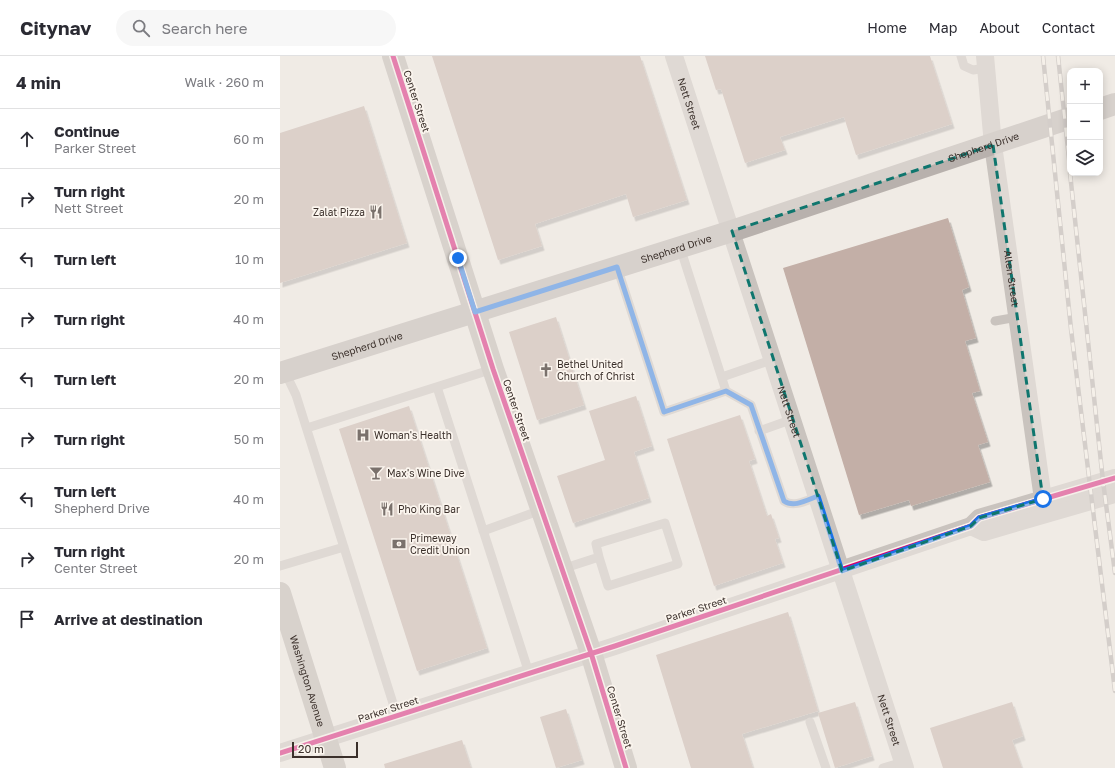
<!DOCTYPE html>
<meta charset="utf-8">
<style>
:root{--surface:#fff;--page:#f7f7f7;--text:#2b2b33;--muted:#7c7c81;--line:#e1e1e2}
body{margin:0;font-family:"Golos Text",sans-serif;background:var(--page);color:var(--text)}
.controls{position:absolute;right:12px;top:12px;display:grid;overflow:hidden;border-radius:8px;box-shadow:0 2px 10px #0003}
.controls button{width:36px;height:36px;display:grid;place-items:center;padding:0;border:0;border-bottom:1px solid var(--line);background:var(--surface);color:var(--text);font:20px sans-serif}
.scale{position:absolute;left:12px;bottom:10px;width:66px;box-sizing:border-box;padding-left:4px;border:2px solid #3b302b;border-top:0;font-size:11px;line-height:14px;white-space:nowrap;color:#3b302b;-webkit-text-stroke:3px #fbf5ee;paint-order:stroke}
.stop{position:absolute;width:12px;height:12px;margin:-9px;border:3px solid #1a73e8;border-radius:50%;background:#fff}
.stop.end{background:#1a73e8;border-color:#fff;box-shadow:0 1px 4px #0008}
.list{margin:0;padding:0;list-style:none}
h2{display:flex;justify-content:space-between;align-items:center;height:52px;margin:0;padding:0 16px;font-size:17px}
h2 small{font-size:13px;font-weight:400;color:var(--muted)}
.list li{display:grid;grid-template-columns:26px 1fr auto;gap:12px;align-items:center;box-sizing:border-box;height:60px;padding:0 16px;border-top:1px solid var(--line)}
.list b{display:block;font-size:15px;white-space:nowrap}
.list p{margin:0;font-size:13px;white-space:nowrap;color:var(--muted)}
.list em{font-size:13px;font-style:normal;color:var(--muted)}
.icon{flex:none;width:22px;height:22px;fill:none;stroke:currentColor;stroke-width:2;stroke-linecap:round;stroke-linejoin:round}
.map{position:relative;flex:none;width:835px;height:712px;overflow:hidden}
header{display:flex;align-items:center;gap:24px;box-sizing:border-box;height:56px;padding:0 20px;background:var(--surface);border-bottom:1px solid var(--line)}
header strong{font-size:19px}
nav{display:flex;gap:22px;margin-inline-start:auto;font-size:14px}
.search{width:280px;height:36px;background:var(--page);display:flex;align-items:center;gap:10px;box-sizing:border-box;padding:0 14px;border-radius:22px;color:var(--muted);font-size:15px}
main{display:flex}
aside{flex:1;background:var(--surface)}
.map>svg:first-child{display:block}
</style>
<header>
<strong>Citynav</strong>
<div class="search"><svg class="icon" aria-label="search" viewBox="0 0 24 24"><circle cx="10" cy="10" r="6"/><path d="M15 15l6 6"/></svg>Search here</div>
<nav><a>Home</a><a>Map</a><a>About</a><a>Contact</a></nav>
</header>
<main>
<aside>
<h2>4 min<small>Walk · 260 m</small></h2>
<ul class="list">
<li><svg class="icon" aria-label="ahead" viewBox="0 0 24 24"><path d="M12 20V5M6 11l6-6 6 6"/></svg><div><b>Continue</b><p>Parker Street</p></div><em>60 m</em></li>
<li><svg class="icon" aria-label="right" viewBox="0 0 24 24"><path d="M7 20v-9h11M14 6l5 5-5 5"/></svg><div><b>Turn right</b><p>Nett Street</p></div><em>20 m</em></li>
<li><svg class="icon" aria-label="left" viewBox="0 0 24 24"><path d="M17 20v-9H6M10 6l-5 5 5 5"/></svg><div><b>Turn left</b></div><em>10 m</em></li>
<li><svg class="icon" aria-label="right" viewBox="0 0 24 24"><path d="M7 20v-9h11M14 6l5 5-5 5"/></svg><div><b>Turn right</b></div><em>40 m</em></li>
<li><svg class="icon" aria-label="left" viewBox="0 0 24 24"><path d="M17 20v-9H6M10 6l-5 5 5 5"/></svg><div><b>Turn left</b></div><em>20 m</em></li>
<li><svg class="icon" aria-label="right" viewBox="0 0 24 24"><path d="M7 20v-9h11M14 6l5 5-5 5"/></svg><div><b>Turn right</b></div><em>50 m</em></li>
<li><svg class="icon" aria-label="left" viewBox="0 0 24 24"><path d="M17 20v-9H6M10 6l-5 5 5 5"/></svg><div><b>Turn left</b><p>Shepherd Drive</p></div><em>40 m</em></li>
<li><svg class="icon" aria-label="right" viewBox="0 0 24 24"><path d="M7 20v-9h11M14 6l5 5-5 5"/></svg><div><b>Turn right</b><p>Center Street</p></div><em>20 m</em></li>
<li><svg class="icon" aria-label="arrive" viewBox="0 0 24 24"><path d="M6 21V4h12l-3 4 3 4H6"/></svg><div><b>Arrive at destination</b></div></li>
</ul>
</aside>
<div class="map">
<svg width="835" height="712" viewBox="0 0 835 712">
<defs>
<filter id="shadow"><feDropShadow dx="2.5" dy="4.5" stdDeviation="0" flood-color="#0004"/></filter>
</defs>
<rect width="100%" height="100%" fill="#f0ebe5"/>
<path fill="#c3afa7" filter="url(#shadow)" d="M152 0H360L407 144 353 161 346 138 255 168 262 190 218 204Z
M425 0H650L672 68 576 99 564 61 500 81 505 94 465 107 441 33 436 34Z
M84 50 127 187 0 227V77Z
M668 162 689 231 682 234 696 282 685 285 700 335 692 337 708 386 698 389 710 426 631 450 629 444 579 459 503 212Z
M276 261 304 349 257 364 229 276Z
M356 340 372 390 354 396 369 442 293 467 277 420 325 404 309 355Z
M129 350 207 592 137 615 59 373Z
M460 359 475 403 469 405 487 460 491 458 499 482 495 483 503 507 434 530 387 383Z
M508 556 538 655 462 678 473 712H411L376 599Z
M575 646 592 700 555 712 538 657Z
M732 646 743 680 732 684 742 712H663L650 672Z
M286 653 302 704 276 712 260 661Z
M182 684 191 712H105L104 708Z"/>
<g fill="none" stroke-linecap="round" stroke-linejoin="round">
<path stroke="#c9c3be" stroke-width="9" d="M681 0 684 10 693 14 706 12
M337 211 384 356 446 335 400 191
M715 265 738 261
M5 316 16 339 117 660
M442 321 494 303
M157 331 249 617
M446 335 471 349 504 445C514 452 527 444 538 440
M27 372 213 313
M479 375 513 363
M203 475 261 454
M0 510 64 491
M282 513 319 501 316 488 385 467 398 508 328 530 319 501
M530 666 546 712
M603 712 623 706"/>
<g stroke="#c9c3be" stroke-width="18">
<path id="s1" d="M394 0 625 712"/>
<path id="s2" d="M705 0 713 89 763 443"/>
<path d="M691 470 704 476 835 438"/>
<path d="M0 697 335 590 691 470 699 462 835 422"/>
</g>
<g stroke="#bab3ae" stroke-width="22">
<path d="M113 0 213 313 311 597 346 712"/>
<path id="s3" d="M0 537 55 712"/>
</g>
<g stroke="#b8b1ad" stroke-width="22">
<path d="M820 53 835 48"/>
<path id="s4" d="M0 317 452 175 790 62"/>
</g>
<g stroke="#b1aca8" stroke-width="4.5">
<path id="rail" d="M763 0 791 273 835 635
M778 0 790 112
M790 117 823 425 835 517"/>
</g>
<use href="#rail" stroke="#fbf5ee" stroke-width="3" stroke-dasharray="9" stroke-linecap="butt"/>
<g stroke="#fbf5ee" stroke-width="8">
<path id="cycleway" d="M113 0 213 313 311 597 346 712
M0 697 335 590 691 470 699 462 835 422"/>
</g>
<use href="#cycleway" stroke="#d6006c" stroke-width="5"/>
</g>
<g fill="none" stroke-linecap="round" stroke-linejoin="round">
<path stroke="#1a73e8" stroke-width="5" d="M178 202 195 256 337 211 384 356 446 335 471 349 504 445C514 452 527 444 538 440L562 515 691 470 699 462 763 443"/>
</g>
<path d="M0 0H835V712H0ZM713 89 763 443 699 462 691 470 562 515 452 175Z" fill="#f0ebe5" fill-opacity=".55" fill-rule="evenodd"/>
<path fill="none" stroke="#0f766e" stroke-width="3" stroke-dasharray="8 5" stroke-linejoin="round" d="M713 89 763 443 699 462 691 470 562 515 452 175Z"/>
<defs>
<g id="restaurant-bare" transform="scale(1.08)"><path d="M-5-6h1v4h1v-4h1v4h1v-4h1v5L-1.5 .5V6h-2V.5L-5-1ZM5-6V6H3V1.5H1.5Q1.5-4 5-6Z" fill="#7a716c" stroke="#fbf5ee" stroke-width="2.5" paint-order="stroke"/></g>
<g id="church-bare" transform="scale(1.08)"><path d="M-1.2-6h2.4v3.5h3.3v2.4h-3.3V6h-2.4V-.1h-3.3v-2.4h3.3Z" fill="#7a716c" stroke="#fbf5ee" stroke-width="2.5" paint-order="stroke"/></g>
<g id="hospital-bare" transform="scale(1.08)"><path d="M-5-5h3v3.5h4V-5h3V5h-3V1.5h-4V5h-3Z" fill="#7a716c" stroke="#fbf5ee" stroke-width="2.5" paint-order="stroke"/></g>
<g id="bar-bare" transform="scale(1.08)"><path d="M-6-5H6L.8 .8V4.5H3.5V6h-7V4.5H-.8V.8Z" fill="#7a716c" stroke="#fbf5ee" stroke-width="2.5" paint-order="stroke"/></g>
<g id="bank-bare" transform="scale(1.08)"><path d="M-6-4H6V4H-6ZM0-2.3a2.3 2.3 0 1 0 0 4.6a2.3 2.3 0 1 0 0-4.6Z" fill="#7a716c" stroke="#fbf5ee" stroke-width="2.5" paint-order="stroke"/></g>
</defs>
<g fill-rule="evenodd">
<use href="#restaurant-bare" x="96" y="156"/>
<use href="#church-bare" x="266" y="314"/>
<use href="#hospital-bare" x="83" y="379"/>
<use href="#bar-bare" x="96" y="417"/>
<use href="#restaurant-bare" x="107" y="453"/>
<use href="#bank-bare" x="119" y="488"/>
</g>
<g text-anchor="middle" stroke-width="3.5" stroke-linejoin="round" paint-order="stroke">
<g font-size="10" fill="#3b302b" stroke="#fbf5ee">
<text transform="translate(137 45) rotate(72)" y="4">Center Street</text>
<text dy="4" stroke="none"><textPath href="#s1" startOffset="50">Nett Street</textPath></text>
<text dy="4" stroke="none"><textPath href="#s4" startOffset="739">Shepherd Drive</textPath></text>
<text dy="4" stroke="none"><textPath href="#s4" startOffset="415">Shepherd Drive</textPath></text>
<text dy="4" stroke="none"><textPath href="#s2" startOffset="224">Allen Street</textPath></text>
<text dy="4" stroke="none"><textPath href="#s4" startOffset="91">Shepherd Drive</textPath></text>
<text transform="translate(237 354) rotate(71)" y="4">Center Street</text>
<text dy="4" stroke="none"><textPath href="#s1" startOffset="374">Nett Street</textPath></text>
<text transform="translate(416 553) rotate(-18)" y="4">Parker Street</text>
<text dy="4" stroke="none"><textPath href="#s3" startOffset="92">Washington Avenue</textPath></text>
<text transform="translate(108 653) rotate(-18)" y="4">Parker Street</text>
<text transform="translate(340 661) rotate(73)" y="4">Center Street</text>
<text dy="4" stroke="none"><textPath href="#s1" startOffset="698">Nett Street</textPath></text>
</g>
<g font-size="10" fill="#3b302b" stroke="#fbf5ee" text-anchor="start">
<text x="85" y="160" text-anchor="end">Zalat Pizza</text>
<text x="277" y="312">Bethel United<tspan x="277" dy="12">Church of Christ</tspan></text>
<text x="94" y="383">Woman's Health</text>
<text x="107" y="421">Max's Wine Dive</text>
<text x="118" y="457">Pho King Bar</text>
<text x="130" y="486">Primeway<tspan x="130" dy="12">Credit Union</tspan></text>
</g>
</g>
</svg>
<div class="controls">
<button>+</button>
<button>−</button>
<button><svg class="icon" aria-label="layers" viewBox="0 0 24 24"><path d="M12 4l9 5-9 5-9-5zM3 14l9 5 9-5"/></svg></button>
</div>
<div class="scale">20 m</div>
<div class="stop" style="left:763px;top:443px"></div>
<div class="stop end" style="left:178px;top:202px"></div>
</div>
</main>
